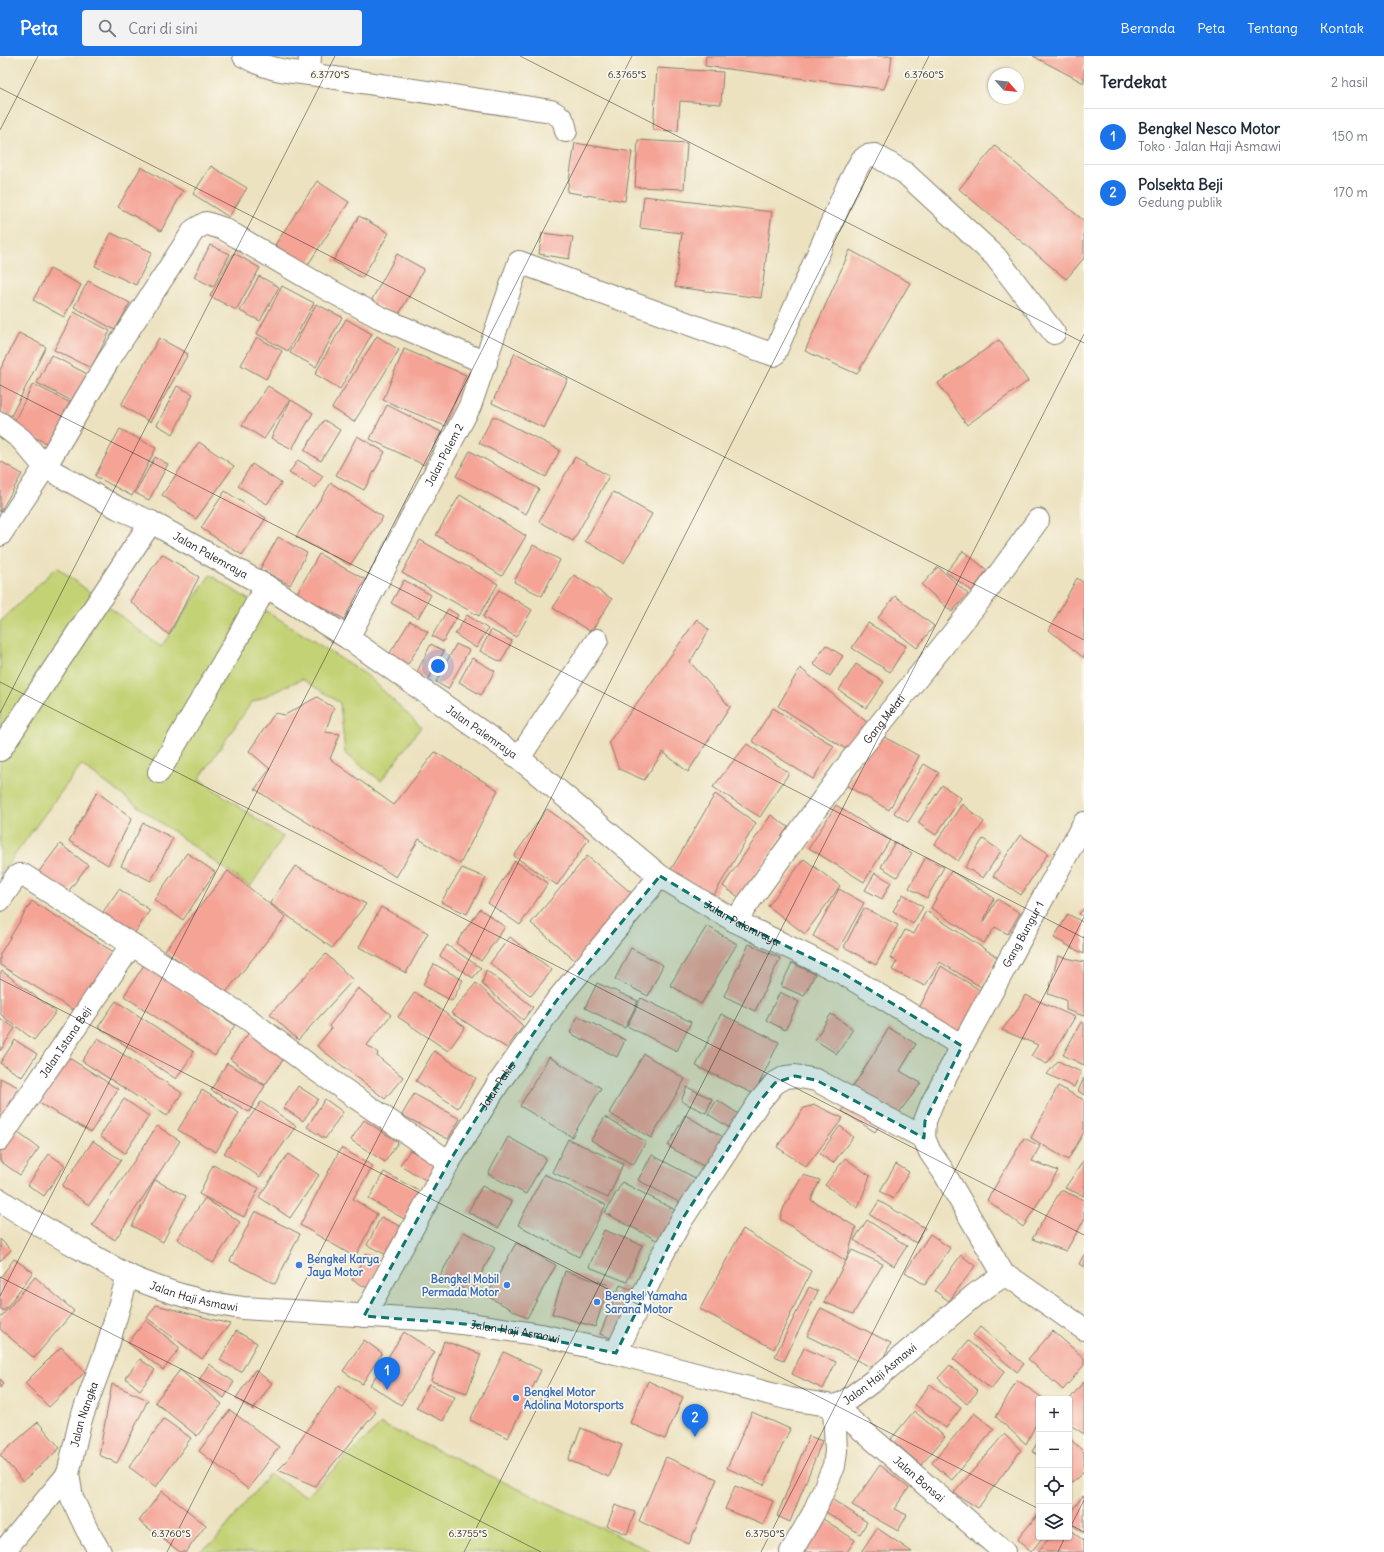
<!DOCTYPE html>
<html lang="id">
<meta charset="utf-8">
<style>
:root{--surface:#fff;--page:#f2f2f3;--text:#1f2937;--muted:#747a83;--line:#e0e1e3;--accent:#1a73e8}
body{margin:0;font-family:Delius,sans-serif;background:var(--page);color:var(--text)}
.controls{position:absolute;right:12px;bottom:12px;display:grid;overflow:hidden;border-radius:4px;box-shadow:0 1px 3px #0004}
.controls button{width:36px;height:36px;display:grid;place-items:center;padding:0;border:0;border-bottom:1px solid var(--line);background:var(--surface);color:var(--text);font:20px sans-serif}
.compass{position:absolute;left:988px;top:12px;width:36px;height:36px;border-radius:50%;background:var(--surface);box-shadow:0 1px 3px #0004;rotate:117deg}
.you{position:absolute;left:438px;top:610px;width:14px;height:14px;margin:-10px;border:3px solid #fff;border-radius:50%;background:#1a73e8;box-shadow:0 0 0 6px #1a73e833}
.badge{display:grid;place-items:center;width:26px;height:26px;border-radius:50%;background:var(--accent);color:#fff;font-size:13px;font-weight:700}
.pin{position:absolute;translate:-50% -33px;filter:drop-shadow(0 1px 2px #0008)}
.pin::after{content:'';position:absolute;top:21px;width:14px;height:12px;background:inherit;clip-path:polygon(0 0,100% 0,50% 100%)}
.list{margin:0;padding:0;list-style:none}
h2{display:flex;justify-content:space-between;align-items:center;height:52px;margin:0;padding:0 16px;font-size:17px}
h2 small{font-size:13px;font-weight:400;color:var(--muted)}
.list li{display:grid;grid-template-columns:26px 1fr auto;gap:12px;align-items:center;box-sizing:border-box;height:56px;padding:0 16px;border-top:1px solid var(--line)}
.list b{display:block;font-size:15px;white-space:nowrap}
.list p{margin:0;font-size:13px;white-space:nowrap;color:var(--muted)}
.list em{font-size:13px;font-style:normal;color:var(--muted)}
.icon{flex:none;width:22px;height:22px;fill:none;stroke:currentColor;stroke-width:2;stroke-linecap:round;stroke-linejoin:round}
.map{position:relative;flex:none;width:1084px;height:1496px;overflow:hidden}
header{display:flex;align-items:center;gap:24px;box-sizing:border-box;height:56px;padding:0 20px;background:var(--accent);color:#fff}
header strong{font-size:19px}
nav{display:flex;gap:22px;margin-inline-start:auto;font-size:14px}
.search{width:280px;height:36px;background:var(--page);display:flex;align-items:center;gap:10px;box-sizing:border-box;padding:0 14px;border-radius:4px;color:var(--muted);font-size:15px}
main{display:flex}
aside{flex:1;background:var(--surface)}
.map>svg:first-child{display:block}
</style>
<header>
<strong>Peta</strong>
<div class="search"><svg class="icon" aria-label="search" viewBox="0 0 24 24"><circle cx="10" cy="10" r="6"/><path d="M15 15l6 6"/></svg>Cari di sini</div>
<nav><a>Beranda</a><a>Peta</a><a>Tentang</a><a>Kontak</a></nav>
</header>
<main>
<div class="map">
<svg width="1084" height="1496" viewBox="0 0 1084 1496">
<rect width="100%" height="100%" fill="#fbf7ec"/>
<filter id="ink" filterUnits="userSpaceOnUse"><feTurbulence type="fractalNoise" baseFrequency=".025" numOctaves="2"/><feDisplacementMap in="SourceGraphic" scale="8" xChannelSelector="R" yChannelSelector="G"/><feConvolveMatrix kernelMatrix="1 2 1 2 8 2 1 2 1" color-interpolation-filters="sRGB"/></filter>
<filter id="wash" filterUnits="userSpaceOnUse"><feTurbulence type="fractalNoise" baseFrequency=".012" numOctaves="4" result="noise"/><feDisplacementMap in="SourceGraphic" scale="16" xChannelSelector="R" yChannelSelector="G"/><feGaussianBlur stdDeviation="0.9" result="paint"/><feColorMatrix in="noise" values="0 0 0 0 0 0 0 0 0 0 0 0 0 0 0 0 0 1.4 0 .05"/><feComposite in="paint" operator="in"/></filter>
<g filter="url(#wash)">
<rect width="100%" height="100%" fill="#ece2c0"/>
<path fill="#c3d274" stroke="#707748" d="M57 511 161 591 210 519 368 620 421 671 381 725 345 697 340 647 302 623 251 647 199 723 283 781 250 831 81 709 0 819V566Z
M381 1368 652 1496H198L214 1486 269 1418 306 1440Z"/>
<g id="blocks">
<path fill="#f4a395" d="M706 0H892L890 16 884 33 705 10Z
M1033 0H1084V27Z
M657 12 723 16 721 48 680 45 678 75 653 74Z
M638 84 687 87 684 133 635 131Z
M575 87 632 96 625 145 567 136Z
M995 90 1084 165V202L1066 223 959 133Z
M211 110 247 132 229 161 193 138Z
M141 111 183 135 161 175 118 151Z
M317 125 349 146 307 210 275 189Z
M644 140 772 156 761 242 675 231 682 177 640 172Z
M359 160 389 177 362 222 333 205Z
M111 177 152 196 136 229 95 210Z
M542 177 573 181 569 203 539 198Z
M210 189 230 198 213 231 194 221Z
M850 194 910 227 857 318 805 295Z
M234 197 260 212 236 254 210 240Z
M397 198 424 213 398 260 371 245Z
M50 213 81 229 64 261 33 244Z
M259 220 279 231 260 265 240 255Z
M88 225 130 247 115 274 74 251Z
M282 230 314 247 288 295 257 278Z
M316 248 342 261 316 311 290 297Z
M74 256 110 275 91 312 54 294Z
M346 263 372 278 340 333 315 318Z
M19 277 46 291 11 360 0 354V314Z
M377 280 399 294 354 366 332 352Z
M257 281 282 295 266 323 241 309Z
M159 282 188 298 150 366 121 349Z
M999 284 1028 325 967 369 938 327Z
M404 293 466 319 445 370 383 344Z
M515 297 568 323 544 372 492 347Z
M51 299 93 321 78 348 37 327Z
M33 328 73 348 52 390 12 370Z
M177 330 193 338 173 378 157 369Z
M268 330 290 344 264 383 242 369Z
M291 344 313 357 292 393 271 382Z
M387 349 441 376 424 409 370 383Z
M493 360 560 394 546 421 479 387Z
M324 364 340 374 321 405 304 394Z
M120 373 156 392 132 440 95 420Z
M357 380 385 396 364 434 336 419Z
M199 386 234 410 196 463 162 439Z
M470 395 539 433 526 458 456 420Z
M155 401 168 408 149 444 135 437Z
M575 401 609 420 573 485 539 465Z
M298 404 323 420 315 432 289 417Z
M0 405 22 418 0 456Z
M252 408 281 427 267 448 238 430Z
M331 427 383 461 350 509 296 481Z
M225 435 266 462 242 499 201 472Z
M613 436 652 458 624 507 585 485Z
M460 439 526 480 502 520 436 479Z
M278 481 307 497 290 529 260 513Z
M420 484 498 528 479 560 402 517Z
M533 489 560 504 542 540 514 526Z
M963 495 987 514 972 535 946 516Z
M162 498 199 521 169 579 130 545Z
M319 498 366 524 344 563 297 537Z
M938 511 968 538 952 556 922 529Z
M574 519 612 543 591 576 553 552Z
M1077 522 1084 527V602L1049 574Z
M404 524 431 539 418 562 391 547Z
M499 534 532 554 516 581 483 561Z
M895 540 934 570 917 592 878 562Z
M448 553 458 559 443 586 432 580Z
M467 559 488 573 476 592 455 578Z
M697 563 709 574 690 606 730 651 688 716 663 696 644 724 619 713 609 686Z
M410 565 428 576 408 608 390 597Z
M868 567 906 590 890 616 852 592Z
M491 574 512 585 501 606 480 595Z
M431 588 444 595 428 624 416 618Z
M456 588 469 594 448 633 436 626Z
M826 589 843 600 830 620 813 608Z
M472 602 495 615 481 639 459 626Z
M856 608 884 626 866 652 839 634Z
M800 612 868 667 849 695 778 650Z
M317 641 334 652 325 676 340 678 330 703 394 749 435 696 498 734 460 808 419 783 396 821 274 746 255 733 270 713 249 695 275 657 285 659Z
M773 652 834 690 813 723 752 685Z
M877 677 919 700 889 754 847 730Z
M747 688 789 717 760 761 713 731Z
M924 708 939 717 908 766 894 757Z
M942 729 961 742 936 779 918 767Z
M97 736 132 762 108 809 69 785Z
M715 738 756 767 714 839 669 817Z
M962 748 984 766 958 805 935 788Z
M836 749 890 784 864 826 809 792Z
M547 753 589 783 557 829 514 800Z
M771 759 788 771 740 842 723 830Z
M143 767 173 782 151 825 121 810Z
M1020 779 1048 797 1021 839 993 820Z
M983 783 1001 795 983 822 965 811Z
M895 786 912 797 897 821 881 811Z
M60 788 88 809 65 840 37 818Z
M187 797 215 816 183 864 154 844Z
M587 800 634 839 577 906 531 867Z
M926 801 944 811 927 842 909 832Z
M804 803 840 830 805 878 768 850Z
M515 805 548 827 520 869 488 847Z
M295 810 366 848 332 892 270 847Z
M462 812 486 822 467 858 441 846Z
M228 815 286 861 223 940 165 894Z
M951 815 994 842 983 866H984L997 843 1020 857 1008 878 995 871 984 887 931 852Z
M875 817 891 826 882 843 865 834Z
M119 833 150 854 134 878 103 856Z
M839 833 864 847 838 894 813 880Z
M903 838 923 851 913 868 893 855Z
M32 845 120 900 83 960 0 909V898Z
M381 851 428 877 406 917 359 891Z
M864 852 898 869 876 909 844 891Z
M1084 852V861L1079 858Z
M480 853 505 871 481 905 456 887Z
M926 855 997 901 981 931 940 906 925 930 892 914 897 905 890 902 905 874 914 878Z
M1068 858 1084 867V898L1054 882Z
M707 870 737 888 701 948 670 929Z
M510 881 552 914 531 940 490 907Z
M749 888 780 902 755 955 724 940Z
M447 889 481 912 473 922 440 900Z
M631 892 663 909 648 940 615 923Z
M326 898 353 924 298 984 270 958Z
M1058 900 1084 906V960L1066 954V944L1048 938Z
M792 907 815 918 804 940 781 930Z
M434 908 463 924 452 945 423 929Z
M144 909 235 969 215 1000 124 940Z
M941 910 983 936 961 981 917 956Z
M486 914 533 951 523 964 482 928Z
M2 915 56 956 34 984 0 958V918Z
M476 927 523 970 507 992 451 957Z
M597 927 638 945 625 972 585 952Z
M358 932 391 959 367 989 378 997 377 1000 403 1021 385 1043 317 990 331 973 329 970Z
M415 936 465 971 448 995 398 961Z
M780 936 799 946 785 974 766 964Z
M1025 939 1075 961 1047 1008 1031 1000 1038 989 1002 974 1016 956Z
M641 942 691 966 677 995 627 970Z
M116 945 194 996 176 1023 98 971Z
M721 958 779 986 754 1038 696 1010Z
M831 958 853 973 837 998 815 984Z
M578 960 625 984 617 1001 570 977Z
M0 962 15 972 0 995Z
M1081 966 1084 967V1009L1063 999Z
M889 972 916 988 900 1015 921 1027 898 1058 853 1031Z
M250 975 285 1001 265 1029 230 1003Z
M98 982 182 1037 167 1060 82 1005Z
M15 984 37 998 22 1021 0 1007Z
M434 995 476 1022 458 1052 416 1025Z
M644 998 685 1023 651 1082 609 1057Z
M66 1000 118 1033 91 1076 37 1046Z
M549 1001 601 1032 572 1081 520 1050Z
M1058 1005 1081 1016 1074 1031 1047 1018Z
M227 1007 265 1030 249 1056 211 1034Z
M0 1022 18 1031 0 1067Z
M1084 1022V1039L1078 1035Z
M298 1030 318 1043 303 1065 284 1052Z
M1058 1030 1084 1044V1076L1068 1104 1031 1082Z
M687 1031 712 1043 706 1057 681 1045Z
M202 1034 239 1057 216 1096 178 1074Z
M414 1038 460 1063 448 1083 402 1059Z
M124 1043 149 1060 125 1097 100 1080Z
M325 1043 343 1056 325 1083 307 1071Z
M717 1044 745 1062 736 1076 708 1058Z
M261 1046 296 1070 260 1121 224 1097Z
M846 1048 879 1070 875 1076 842 1055Z
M815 1049 843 1062 806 1111 777 1091 804 1052Z
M685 1059 730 1085 712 1115 668 1090Z
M605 1061 646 1086 633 1109 591 1084Z
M364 1064 398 1086 385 1106 351 1084Z
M157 1070 180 1085 115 1184 92 1169Z
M840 1070 853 1081 833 1107 820 1098Z
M14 1074 39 1092 20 1119 0 1105V1094Z
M508 1081 546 1102 526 1138 488 1118Z
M1024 1082 1040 1090 1032 1105 1058 1115 1023 1171 987 1144Z
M568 1083 623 1108 608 1142 552 1116Z
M93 1085 121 1104 89 1149 62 1130Z
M341 1092 373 1110 353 1143 377 1158 355 1201 300 1169Z
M410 1094 438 1110 429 1126 400 1109Z
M49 1098 65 1109 44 1140 28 1129Z
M288 1098 319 1119 290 1162 259 1141Z
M652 1099 701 1125 688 1151 638 1124Z
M845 1102 870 1120 858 1152 825 1129Z
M1084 1104V1140L1065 1132Z
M896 1108 909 1116 893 1143 880 1135Z
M213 1109 259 1132 244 1161 199 1138Z
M384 1116 421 1136 406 1164 369 1143Z
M544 1118 606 1149 579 1201 518 1169Z
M803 1119 820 1124 811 1144 856 1171 846 1205 852 1194 883 1208 853 1258 824 1246 846 1205 780 1163 784 1151Z
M155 1124 186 1140 163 1186 132 1170Z
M622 1126 683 1158 666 1189 605 1157Z
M482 1130 512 1146 498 1172 468 1156Z
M1061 1134 1084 1144V1164L1066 1195 1032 1183Z
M205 1142 240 1166 213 1207 177 1183Z
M879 1145 925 1172 916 1187 870 1159Z
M255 1155 300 1178 275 1228 230 1205Z
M381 1161 404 1172 389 1200 367 1189Z
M867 1164 907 1190 894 1210 854 1184Z
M743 1173 811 1215 774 1293 700 1253Z
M604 1174 642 1189 627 1226 589 1211Z
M464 1176 495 1192 471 1237 440 1220Z
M930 1178 950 1192 925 1229 905 1216Z
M0 1183 11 1194 0 1205Z
M516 1187 556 1209 527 1262 487 1240Z
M366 1197 382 1206 368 1232 352 1224Z
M1084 1198V1211L1079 1208Z
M961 1199 975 1210 949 1245 935 1235Z
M14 1203 33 1216 4 1255 0 1252V1222Z
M565 1215 609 1229 595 1271 552 1258Z
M35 1221 74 1255 34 1302 0 1273V1262Z
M620 1229 638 1236 619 1285 600 1278Z
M809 1231 818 1235 784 1305 775 1300Z
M156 1249 230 1268 202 1303 147 1262Z
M821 1252 891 1287 877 1314 807 1280Z
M146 1264 180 1292 163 1314 128 1287Z
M980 1271 1024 1308 1017 1316 973 1279Z
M236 1275 257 1287 241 1316 220 1304Z
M1053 1275 1084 1302V1309L1063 1334 1028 1303Z
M404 1276 435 1296 401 1349 370 1329Z
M364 1284 382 1297 362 1328 343 1315Z
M444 1285 481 1298 467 1337 431 1325Z
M968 1285 1005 1315 991 1333 953 1303Z
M61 1291 85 1316 49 1351 25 1327Z
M804 1292 836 1306 823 1333 792 1318Z
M504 1296 541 1314 508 1382 470 1364Z
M140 1303 155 1314 140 1334 125 1322Z
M209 1308 234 1326 224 1342 199 1324Z
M950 1309 978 1335 967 1348 938 1322Z
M180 1314 222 1348 197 1380 155 1346Z
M255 1314 272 1327 253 1354 236 1342Z
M0 1323 4 1327 0 1332Z
M1017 1324 1044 1343H1039V1362L1026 1388 996 1361Z
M648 1325 683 1341 665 1383 630 1367Z
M1084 1325V1378L1069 1368V1344Z
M112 1328 148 1344 117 1407 99 1399Z
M429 1328 455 1341 443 1365 416 1352Z
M930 1328 961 1352 946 1372 915 1349Z
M339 1329 376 1356 315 1430 278 1414 287 1405 297 1388Z
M230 1354 279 1391 248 1433 199 1395Z
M914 1355 945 1381 921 1409 891 1383Z
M752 1356 790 1373 764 1429 727 1412Z
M974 1357 994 1373 952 1424 932 1407Z
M164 1363 191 1382 156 1431 129 1411Z
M38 1366 60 1392 23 1425 0 1399Z
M581 1372 622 1389 609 1421 568 1404Z
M1004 1378 1021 1394 978 1452 954 1437Z
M809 1380 822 1385 790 1466 777 1460Z
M1069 1382 1084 1396V1415L1072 1427 1069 1424Z
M1039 1385V1400L1032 1395Z
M666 1401 717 1423 689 1488 639 1465Z
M880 1409 909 1432 894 1453 907 1459 898 1475 852 1449Z
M735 1430 773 1445 763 1469 725 1453Z
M162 1435 206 1469 186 1496H180L139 1465Z
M1083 1440H1084V1478L1069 1466V1458Z
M830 1442 867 1466 860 1478 823 1454Z
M615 1449 635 1456 627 1478 607 1470Z
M1039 1457V1481H1043L1031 1496 1017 1484Z
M820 1461 855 1484 847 1496H795Z
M877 1472 912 1496H861Z
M1069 1473 1084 1485V1496H1038L1050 1481H1069Z"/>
</g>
</g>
<g filter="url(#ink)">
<use href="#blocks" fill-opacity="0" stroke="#847f6e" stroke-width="1"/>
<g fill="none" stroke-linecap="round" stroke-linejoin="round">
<g stroke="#847f6e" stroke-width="24">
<g id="minor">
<path d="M244 0C266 13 283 15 309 18"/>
<path d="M310 0 309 18 551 55C562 61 564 63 566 75"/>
<path id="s1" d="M0 367 21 383 45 411 118 452 151 466 266 530 348 582 519 702 660 820 735 865 844 918 962 990"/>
<path d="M0 479 45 411 108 305 194 174 206 167 224 173 318 228 379 261 486 307"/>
<path id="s2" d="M348 582 470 350 519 206 774 299 848 129 861 105 867 100 875 99 905 117 995 200 1054 277"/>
<path d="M0 694 151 466"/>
<path d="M519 702 597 584"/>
<path d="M159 716 237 583 266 530"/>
<path d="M0 844 16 821 19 819H23L248 963 313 1012 449 1106"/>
<path id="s3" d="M735 865 852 703 983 540 1038 464"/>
<path id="s4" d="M0 1083 132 888"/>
<path id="s5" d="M1005 1221 943 1115 930 1096 924 1082 925 1065 932 1047 962 990 1084 767"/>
<path id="s6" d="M364 1260 449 1106 498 1028 557 944 660 820"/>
<path d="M616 1297 661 1201 681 1165 759 1046 775 1027 786 1021 795 1020 816 1024 924 1082"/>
<path id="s7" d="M834 1350 1004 1496"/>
<path d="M3 1496 68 1418"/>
<path id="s8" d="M100 1496 87 1474 72 1442 68 1418 80 1366 108 1289 128 1219"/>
<path d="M791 1496 813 1458 834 1410 836 1395 834 1350"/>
</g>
</g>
<g stroke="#847f6e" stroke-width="24">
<g id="tertiary">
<path id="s9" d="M0 1144C26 1162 53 1177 81 1193 97 1202 113 1212 129 1220 166 1236 203 1247 243 1252L437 1264 477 1269 541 1279 616 1297 790 1343 834 1350 843 1347 873 1325 977 1237 1000 1222 1005 1221 1011 1222 1084 1273"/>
</g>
</g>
<use href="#minor" stroke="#fff" stroke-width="22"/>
<use href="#tertiary" stroke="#fff" stroke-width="22"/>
</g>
</g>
<path fill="#0f766e" fill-opacity="0.2" stroke="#0f766e" stroke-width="3" stroke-dasharray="8 5" stroke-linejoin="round" d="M660 820 735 865 844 918 962 990 925 1065 924 1082 816 1024 795 1020 775 1027 759 1046 681 1165 616 1297 477 1269 364 1260 449 1106 498 1028 557 944Z"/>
<path fill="none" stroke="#1c1c1c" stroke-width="1" stroke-opacity="0.45" d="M520 0 1084 287M0 32 1084 584M0 74 38 0M0 329 1084 882M0 626 1084 1179M0 657 335 0M0 923 1039 1453M0 1221 541 1496M0 1240 632 0M1069 1468 1084 1476M1069 1474 1084 1444M167 1496 929 0M464 1496 1084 278M761 1496 1084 861M1058 1496 1065 1481"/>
<g fill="#3f7fe0" stroke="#fbf7ec" stroke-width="1.5">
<circle cx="299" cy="1209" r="4"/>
<circle cx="507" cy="1229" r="4"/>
<circle cx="597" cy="1246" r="4"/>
<circle cx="516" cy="1342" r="4"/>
</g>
<g text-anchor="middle" stroke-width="3.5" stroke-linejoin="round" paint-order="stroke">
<g font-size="11" fill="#1c1c1c" stroke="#fbf7ec">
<text dy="4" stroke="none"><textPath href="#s2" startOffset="207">Jalan Palem 2</textPath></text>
<text dy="4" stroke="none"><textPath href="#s1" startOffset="251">Jalan Palemraya</textPath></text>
<text dy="4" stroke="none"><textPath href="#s3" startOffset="251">Gang Melati</textPath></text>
<text dy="4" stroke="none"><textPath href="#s1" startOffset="575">Jalan Palemraya</textPath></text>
<text dy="4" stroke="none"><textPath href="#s1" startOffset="899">Jalan Palemraya</textPath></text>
<text dy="4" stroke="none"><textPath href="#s5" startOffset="389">Gang Bungur 1</textPath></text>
<text dy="4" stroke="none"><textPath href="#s4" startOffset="117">Jalan Istana Beji</textPath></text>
<text dy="4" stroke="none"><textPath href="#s6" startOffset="266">Jalan Pakis</textPath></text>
<text dy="4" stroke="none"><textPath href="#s9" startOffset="218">Jalan Haji Asmawi</textPath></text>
<text dy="4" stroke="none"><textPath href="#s9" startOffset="542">Jalan Haji Asmawi</textPath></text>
<text dy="4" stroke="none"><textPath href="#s9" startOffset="926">Jalan Haji Asmawi</textPath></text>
<text dy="4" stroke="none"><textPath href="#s8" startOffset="147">Jalan Nangka</textPath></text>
<text dy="4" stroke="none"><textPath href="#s7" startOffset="112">Jalan Bonsai</textPath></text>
</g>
<g font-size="11" font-weight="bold" fill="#366cbe" stroke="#fbf7ec" text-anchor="start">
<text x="307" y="1207">Bengkel Karya<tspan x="307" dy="13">Jaya Motor</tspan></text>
<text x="499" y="1227" text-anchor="end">Bengkel Mobil<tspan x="499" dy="13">Permada Motor</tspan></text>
<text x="605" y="1244">Bengkel Yamaha<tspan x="605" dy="13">Sarana Motor</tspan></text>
<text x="524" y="1340">Bengkel Motor<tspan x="524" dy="13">Adolina Motorsports</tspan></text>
</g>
</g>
<g font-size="10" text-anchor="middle" fill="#1c1c1c" stroke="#fbf7ec" stroke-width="3.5" stroke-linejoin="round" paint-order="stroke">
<text x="330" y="22">6.3770°S</text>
<text x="627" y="22">6.3765°S</text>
<text x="924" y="22">6.3760°S</text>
<text x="171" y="1481">6.3760°S</text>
<text x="468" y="1481">6.3755°S</text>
<text x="765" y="1481">6.3750°S</text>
</g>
</svg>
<div class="controls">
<button>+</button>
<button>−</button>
<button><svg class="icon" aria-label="locate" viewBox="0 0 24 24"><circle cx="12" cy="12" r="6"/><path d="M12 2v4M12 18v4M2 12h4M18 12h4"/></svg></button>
<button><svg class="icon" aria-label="layers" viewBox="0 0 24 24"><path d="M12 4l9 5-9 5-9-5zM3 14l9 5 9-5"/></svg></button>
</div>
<svg class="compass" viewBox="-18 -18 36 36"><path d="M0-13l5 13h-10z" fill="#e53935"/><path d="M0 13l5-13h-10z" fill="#747a83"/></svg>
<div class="you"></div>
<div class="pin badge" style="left:387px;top:1334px">1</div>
<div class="pin badge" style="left:695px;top:1381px">2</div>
</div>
<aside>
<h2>Terdekat<small>2 hasil</small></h2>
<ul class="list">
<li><span class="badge">1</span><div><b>Bengkel Nesco Motor</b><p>Toko · Jalan Haji Asmawi</p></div><em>150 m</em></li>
<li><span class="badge">2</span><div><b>Polsekta Beji</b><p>Gedung publik</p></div><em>170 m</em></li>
</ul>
</aside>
</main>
